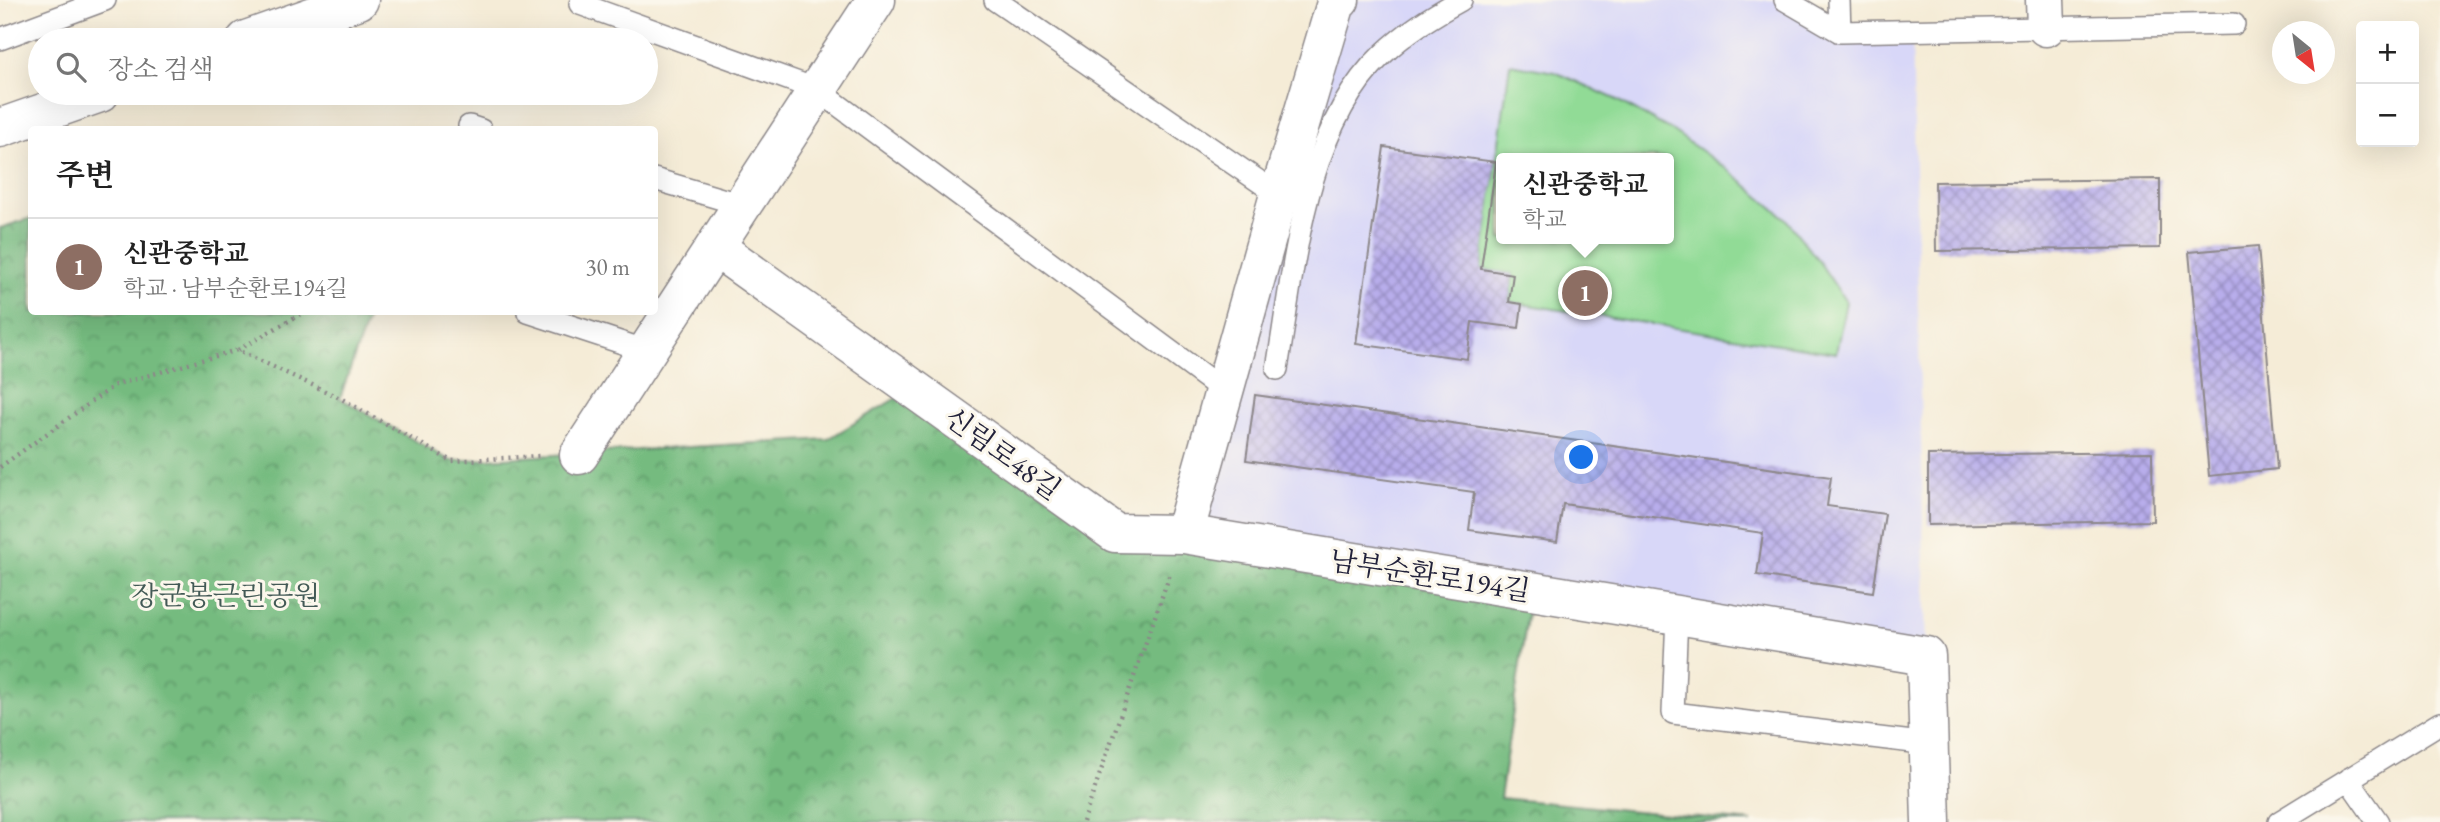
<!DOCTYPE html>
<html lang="ko">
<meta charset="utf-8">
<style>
:root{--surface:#fff;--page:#f6f6f6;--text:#222;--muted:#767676;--line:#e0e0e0;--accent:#c8321e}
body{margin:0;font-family:"EB Garamond","Noto Serif KR",serif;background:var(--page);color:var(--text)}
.controls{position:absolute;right:21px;top:21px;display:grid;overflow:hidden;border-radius:7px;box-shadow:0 7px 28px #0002}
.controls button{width:63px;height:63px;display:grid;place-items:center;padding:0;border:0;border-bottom:2px solid var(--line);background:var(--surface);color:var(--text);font:35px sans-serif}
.compass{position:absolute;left:2272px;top:21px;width:63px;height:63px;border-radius:50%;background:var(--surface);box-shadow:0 7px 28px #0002;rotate:150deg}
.you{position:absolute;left:1582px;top:458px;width:24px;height:24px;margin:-18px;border:5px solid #fff;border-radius:50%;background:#1a73e8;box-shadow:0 0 0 10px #1a73e833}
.badge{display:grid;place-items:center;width:46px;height:46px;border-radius:50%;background:var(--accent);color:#fff;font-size:23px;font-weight:700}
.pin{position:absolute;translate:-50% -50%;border:4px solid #fff;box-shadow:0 2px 7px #0006}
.popup{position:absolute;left:1496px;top:153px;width:178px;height:91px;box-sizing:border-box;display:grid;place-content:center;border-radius:7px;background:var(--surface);filter:drop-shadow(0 2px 5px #0005);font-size:23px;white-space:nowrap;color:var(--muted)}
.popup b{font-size:26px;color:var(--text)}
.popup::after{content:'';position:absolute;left:50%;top:100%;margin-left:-14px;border:14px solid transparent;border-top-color:var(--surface)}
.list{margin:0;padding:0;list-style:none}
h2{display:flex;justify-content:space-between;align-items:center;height:91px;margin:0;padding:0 28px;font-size:30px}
h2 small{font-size:23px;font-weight:400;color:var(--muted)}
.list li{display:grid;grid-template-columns:46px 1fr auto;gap:21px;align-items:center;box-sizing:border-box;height:98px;padding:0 28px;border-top:2px solid var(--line)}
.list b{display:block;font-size:26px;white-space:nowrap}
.list p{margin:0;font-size:23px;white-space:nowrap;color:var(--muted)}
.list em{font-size:23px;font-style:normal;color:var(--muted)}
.icon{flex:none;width:38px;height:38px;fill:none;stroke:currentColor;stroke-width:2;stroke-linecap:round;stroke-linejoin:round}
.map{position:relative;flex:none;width:2440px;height:822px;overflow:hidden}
.search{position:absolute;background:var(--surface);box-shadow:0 7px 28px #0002;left:28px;top:28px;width:630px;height:77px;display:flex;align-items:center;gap:18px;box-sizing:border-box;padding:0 24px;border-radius:38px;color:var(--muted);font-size:26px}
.panel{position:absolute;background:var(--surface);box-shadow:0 7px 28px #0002;left:28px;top:126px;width:630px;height:189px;border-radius:7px}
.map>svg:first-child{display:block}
</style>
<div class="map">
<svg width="2440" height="822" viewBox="0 0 2440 822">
<defs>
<pattern id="forest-crowns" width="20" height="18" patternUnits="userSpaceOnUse" patternTransform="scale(1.75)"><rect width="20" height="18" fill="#74bb7f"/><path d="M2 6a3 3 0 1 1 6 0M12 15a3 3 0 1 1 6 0" fill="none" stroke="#5f9869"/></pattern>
<pattern id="building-cross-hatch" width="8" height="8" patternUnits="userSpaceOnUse" patternTransform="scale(1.75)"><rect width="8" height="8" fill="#b8adeb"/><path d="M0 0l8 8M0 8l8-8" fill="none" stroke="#958cc0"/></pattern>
</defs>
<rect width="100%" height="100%" fill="#fbf7ec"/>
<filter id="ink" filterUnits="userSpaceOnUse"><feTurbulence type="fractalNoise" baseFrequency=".0143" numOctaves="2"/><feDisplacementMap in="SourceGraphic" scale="14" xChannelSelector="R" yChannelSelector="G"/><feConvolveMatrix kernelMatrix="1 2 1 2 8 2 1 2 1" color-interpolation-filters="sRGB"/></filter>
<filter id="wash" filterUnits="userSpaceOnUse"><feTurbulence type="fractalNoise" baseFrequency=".00686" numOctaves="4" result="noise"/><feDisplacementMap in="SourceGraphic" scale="28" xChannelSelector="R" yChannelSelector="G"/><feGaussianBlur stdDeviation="1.57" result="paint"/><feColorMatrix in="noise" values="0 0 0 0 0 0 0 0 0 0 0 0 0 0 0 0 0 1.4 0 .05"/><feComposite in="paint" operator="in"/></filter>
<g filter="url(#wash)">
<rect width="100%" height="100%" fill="#f5ecd7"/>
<path fill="#d8d7f8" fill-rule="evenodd" d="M1340 0H1795L1840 32 1912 31 1926 656 1184 534ZM1501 158H1669V239H1501Z"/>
<path fill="url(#forest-crowns)" stroke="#4b6e5d" stroke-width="2" d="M31 218 32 312H370L340 398 451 461 828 439 913 388 1115 533 1531 591 1500 798 1752 822H0V228Z"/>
<path fill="#91db96" stroke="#5a7e68" stroke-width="2" fill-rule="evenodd" d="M1510 64 1555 72 1615 99 1673 131 1731 172 1785 218 1818 260 1846 302 1836 353 1509 302 1513 274 1481 269ZM1501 158H1669V239H1501Z"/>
<g id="blocks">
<path fill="url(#building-cross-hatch)" d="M1384 147 1496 162 1481 269 1513 274 1509 302 1522 304 1519 328 1472 322 1467 359 1356 344Z
M2160 179V248L1936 251 1935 182Z
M2258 246 2277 469 2209 476 2189 252Z
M1255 395 1831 477 1827 506 1885 514 1873 592 1757 575 1763 533 1563 504 1557 542 1469 530 1474 492 1246 460Z
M2152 452 2153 521 1928 525V455Z"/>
</g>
</g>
<g filter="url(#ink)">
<use href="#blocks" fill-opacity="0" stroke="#8c8789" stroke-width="2"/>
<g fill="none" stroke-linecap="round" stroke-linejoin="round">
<g stroke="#8c8789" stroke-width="24">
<path id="lane" d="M995 0 1279 195
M1785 0 1840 32
M1839 0 1840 32 2234 24
M580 4 818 90 1224 391
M0 39 105 0
M469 126 481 130
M654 179 742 205
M528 312 647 351
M1277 369C1294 268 1304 129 1382 55 1406 32 1432 16 1461 0
M1677 615 1673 713 1929 744
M2348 779 2378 822
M2279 822 2440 723"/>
</g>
<g stroke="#8c8789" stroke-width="41">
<path id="street" d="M2045 0 2046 27
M246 40 359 0
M0 128 100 93
M715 247 1115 533 1184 534 1279 195 1336 3 1340 0
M579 455 876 0
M1184 534 1926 656 1931 822"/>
</g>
<path stroke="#8c8789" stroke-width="4.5" stroke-dasharray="2 5" stroke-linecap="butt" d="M238 350 304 312
M0 467 115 385 237 350 340 398 451 461 540 456
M1083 822 1171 571"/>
<use href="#lane" stroke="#fff" stroke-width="21"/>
<use href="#street" stroke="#fff" stroke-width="38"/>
</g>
</g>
<g text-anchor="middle" stroke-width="6" stroke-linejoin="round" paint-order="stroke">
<g font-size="28" fill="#22223b" stroke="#fbf7ec">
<text transform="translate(1003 453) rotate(36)" y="10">신림로48길</text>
<text transform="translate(1430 575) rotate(9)" y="10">남부순환로194길</text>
</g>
<g font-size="28" fill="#435a56" stroke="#fbf7ec">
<text x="226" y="605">장군봉근린공원</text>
</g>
</g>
</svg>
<div class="controls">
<button>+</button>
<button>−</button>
</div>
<svg class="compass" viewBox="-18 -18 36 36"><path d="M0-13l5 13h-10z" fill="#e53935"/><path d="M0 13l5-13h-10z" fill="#767676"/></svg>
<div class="you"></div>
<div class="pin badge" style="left:1585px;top:293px;background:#8d6e63">1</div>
<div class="popup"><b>신관중학교</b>학교</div>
<div class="search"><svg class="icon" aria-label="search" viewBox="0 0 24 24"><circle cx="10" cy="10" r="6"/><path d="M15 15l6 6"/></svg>장소 검색</div>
<section class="panel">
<h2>주변<small></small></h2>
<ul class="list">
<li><span class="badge" style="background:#8d6e63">1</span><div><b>신관중학교</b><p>학교 · 남부순환로194길</p></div><em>30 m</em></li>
</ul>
</section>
</div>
